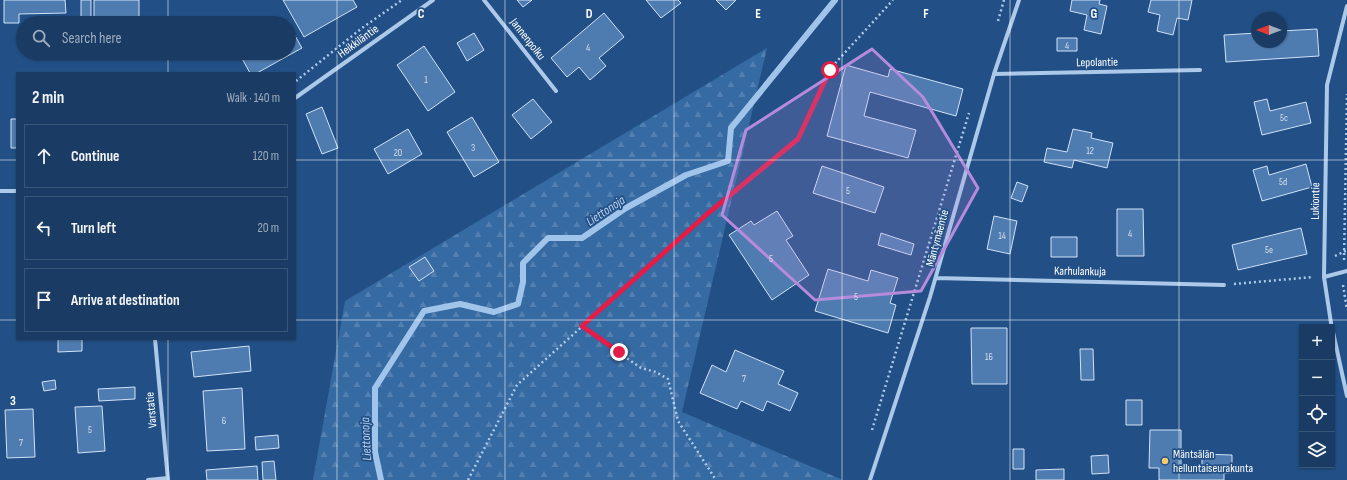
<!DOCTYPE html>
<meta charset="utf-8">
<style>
:root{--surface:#1a3c64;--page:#27476d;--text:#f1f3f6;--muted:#9fadbf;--line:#385678}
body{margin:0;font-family:"Sofia Sans Condensed",sans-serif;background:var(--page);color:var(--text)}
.controls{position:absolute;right:12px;bottom:12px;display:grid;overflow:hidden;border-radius:0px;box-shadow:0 1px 3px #0004}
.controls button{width:36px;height:36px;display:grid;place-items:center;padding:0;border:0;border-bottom:1px solid var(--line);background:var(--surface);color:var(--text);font:20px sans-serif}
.compass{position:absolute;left:1251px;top:12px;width:36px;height:36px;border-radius:50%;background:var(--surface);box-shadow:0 1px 3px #0004;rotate:270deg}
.stop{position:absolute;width:12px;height:12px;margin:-9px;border:3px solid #e11d48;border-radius:50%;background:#fff}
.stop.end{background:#e11d48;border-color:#fff;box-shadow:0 1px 4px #0008}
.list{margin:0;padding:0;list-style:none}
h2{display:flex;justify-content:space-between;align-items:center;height:52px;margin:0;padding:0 16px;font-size:17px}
h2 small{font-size:13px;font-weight:400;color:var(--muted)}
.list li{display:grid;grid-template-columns:26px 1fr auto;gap:12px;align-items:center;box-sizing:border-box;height:64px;margin:0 8px 8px;padding:0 8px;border:1px solid var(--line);border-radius:0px}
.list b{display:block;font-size:15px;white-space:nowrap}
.list em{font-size:13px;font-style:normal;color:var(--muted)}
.icon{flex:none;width:22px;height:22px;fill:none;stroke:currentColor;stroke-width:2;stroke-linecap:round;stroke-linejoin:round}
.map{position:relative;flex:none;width:1347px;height:480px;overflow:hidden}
.search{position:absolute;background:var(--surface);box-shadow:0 1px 3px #0004;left:16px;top:16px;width:280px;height:44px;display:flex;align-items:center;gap:10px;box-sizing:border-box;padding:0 14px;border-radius:22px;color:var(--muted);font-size:15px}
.panel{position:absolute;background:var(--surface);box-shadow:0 1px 3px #0004;left:16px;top:72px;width:280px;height:268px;border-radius:0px}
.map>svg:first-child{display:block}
</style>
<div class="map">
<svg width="1347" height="480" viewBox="0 0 1347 480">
<defs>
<pattern id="forest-firs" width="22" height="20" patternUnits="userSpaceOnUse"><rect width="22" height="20" fill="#366aa3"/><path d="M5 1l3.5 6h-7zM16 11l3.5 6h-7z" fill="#5480b1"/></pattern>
</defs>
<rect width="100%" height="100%" fill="#225086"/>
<path fill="url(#forest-firs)" d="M767 48 682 412 843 480H313L345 301Z"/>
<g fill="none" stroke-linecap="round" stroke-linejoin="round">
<path stroke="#a0c4ea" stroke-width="6" d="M381 480 375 452V388L424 311 460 304 494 312 518 304 523 282V263L548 238H582L626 208 686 175 728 161 731 128 835 0"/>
</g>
<path fill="#4f7cb0" stroke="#d0e2f7" d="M4 0H65L66 13 19 14V23H4Z
M81 0H91V23H81Z
M94 0H139V23H94Z
M283 0H353L357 7 304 37Z
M517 0H532L523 7Z
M646 0H678L681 3 661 18Z
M716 0H736L726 10Z
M1072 0H1100L1099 4 1107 6 1101 34 1084 30 1087 15 1070 11Z
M1151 0H1192L1188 20 1177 18 1173 35 1157 31 1160 15 1148 12Z
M604 13 624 37 599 58 606 66 590 80 579 67 567 77 551 58Z
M289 25 302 48 257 73H250L239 53H289Z
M1317 29 1319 56 1226 62 1224 35 1257 33V42H1281V31Z
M474 33 484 50 467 61 457 43Z
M1057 38H1077V51H1057Z
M424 46 455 92 428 111 397 65Z
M846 65 888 77 890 69 963 89 956 116 870 92 864 116 916 130 908 158 827 136Z
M533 99 552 122 531 139 512 115Z
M1267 99 1270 111 1306 102 1311 123 1262 135 1254 102Z
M322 107 338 148 322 154 306 114Z
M472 117 499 162 474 177 447 132Z
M11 119H17V148H11Z
M408 129 422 154 388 174 374 149Z
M1073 129 1092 133 1091 138 1113 143 1107 168 1074 160 1072 168 1044 162 1047 148 1067 152Z
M1306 164 1312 187 1262 201 1253 170 1267 166 1269 175Z
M822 166 884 187 875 213 813 193Z
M1017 182 1028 186 1022 202 1011 198Z
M1117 209H1143L1144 256H1117Z
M777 211 793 236 786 240 809 275 772 300 729 235 751 221 754 225Z
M994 216 1017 221 1010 254 987 249Z
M1301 228 1307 254 1238 270 1232 245Z
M881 233 914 244 911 255 878 245Z
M1051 237H1077V257H1051Z
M425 257 434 271 419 281 409 267Z
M828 269 868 281 871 270 898 278 890 303 896 305 888 333 815 311Z
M971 328H1007V384H972Z
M58 339H82V351L58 352Z
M249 346 251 371 194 377 191 352Z
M1080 349H1093L1094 380H1081Z
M735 350 784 371 778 384 798 393 790 411 767 401 763 411 741 401 737 409 700 393 712 365 726 372Z
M55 380 56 389 44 391 42 382Z
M135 387V399L99 401 98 389Z
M242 388 245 449 207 451 203 391Z
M1126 400H1142V425H1126Z
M102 406 105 451 78 453 75 407Z
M33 409 35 457 7 458 5 410Z
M1150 430H1181V467L1202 468V454L1232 455V473H1224V480H1159V468H1149Z
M278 435 279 448 256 450 255 437Z
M1013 449H1024V469H1013Z
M1108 455 1109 473 1092 474 1091 456Z
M274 461 276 480H263L262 462Z
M257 466 258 480H207L206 470Z
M1064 469V480H1036V470Z"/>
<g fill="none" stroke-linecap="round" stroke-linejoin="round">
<path stroke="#acc9e9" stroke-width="2.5" stroke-dasharray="2 3" stroke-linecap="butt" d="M998 21 1004 0
M296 81 362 28 402 0
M1335 256 1347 250
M1344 260 1347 94
M1234 284 1313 277
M1343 285 1347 310
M582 327 641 368 656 372 668 379 678 421 716 480
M872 430 969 113
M468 480 517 385 706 215 798 139 829 70 893 0"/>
<path stroke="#acc9e9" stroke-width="4" d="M484 0 556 91
M1347 6 1327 85 1324 277 1331 323 1347 396
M994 74 1200 70
M295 98 433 0
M0 191H17
M1324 277 1347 271
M936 278 1224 285
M155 339 168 480
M148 480 168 478
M870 480 930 297 994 74 1019 0"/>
</g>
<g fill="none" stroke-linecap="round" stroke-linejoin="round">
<path stroke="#e11d48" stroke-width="5" d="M619 352 582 326 706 215 798 139 830 70"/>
</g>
<path fill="#b68bdc" fill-opacity="0.2" stroke="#b68bdc" stroke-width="3" stroke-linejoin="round" d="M872 49 923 97 978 188 921 291 815 300 722 215 746 130Z"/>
<path fill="none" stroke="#fff" stroke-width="1" stroke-opacity="0.55" d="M168 0V23M337 0V480M505 0V480M674 0V480M842 0V480M1010 0V480M1179 0V480M168 53V73M0 160H17M295 160H1347M0 320H17M295 320H1347M168 339V480"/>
<circle fill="#f5cb6e" stroke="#225086" stroke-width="1.5" cx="1165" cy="461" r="4"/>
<g text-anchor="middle" stroke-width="3.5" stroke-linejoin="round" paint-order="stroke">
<g font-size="10" fill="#d3deeb">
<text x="1067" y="49">4</text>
<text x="588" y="51">4</text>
<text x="426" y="83">1</text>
<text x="1284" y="121">5c</text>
<text x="473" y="151">3</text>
<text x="1090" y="154">12</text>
<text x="398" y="156">20</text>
<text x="1283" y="185">5d</text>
<text x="848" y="194">5</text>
<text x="1130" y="237">4</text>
<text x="1002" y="239">14</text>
<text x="1269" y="253">5e</text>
<text x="771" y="262">5</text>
<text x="856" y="300">5</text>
<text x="989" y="360">16</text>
<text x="744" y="382">7</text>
<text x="224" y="424">6</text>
<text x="90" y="433">5</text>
<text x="21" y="446">7</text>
</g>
<g font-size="12" fill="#fff" stroke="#225086">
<text transform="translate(528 39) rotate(52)" y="4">Jannenpolku</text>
<text transform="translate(358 41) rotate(-36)" y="4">Heikkiläntie</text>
<text transform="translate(1097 62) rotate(-1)" y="4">Lepolantie</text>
<text transform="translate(1315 201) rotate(-89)" y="4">Lukiontie</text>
<text transform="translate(937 238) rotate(-75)" y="4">Mäntymäentie</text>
<text transform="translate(1080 271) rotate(1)" y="4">Karhulankuja</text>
<text transform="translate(151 410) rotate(-95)" y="4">Varstatie</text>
</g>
<g font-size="12" fill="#fff" stroke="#225086" text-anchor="start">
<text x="1173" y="458">Mäntsälän<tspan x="1173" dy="14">helluntaiseurakunta</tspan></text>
</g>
<g font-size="13" font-style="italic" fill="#b8d3f1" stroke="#225086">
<text transform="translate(605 210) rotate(-34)" y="5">Liettonoja</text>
<text transform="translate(365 439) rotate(-93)" y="5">Liettonoja</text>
</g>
</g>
<g font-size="13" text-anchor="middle" font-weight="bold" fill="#fff" stroke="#225086" stroke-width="3.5" stroke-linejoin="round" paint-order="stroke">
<text x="421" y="18">C</text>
<text x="589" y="18">D</text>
<text x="758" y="18">E</text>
<text x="926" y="18">F</text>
<text x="1094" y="18">G</text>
<text x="13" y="405">3</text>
</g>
</svg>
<div class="controls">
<button>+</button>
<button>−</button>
<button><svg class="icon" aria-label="locate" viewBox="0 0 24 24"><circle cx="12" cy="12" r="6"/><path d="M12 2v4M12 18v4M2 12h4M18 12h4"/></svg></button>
<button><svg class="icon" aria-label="layers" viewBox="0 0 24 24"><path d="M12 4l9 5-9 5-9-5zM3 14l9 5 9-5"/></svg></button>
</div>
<svg class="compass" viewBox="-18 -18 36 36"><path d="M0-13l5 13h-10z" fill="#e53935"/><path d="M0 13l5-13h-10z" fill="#9fadbf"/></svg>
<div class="stop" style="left:830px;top:70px"></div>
<div class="stop end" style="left:619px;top:352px"></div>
<div class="search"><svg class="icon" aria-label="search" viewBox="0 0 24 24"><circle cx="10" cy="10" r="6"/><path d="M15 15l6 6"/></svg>Search here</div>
<section class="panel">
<h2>2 min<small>Walk · 140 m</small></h2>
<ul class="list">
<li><svg class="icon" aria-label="ahead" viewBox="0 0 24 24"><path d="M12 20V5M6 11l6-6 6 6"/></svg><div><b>Continue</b></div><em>120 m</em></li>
<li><svg class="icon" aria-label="left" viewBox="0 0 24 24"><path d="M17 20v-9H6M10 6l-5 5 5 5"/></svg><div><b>Turn left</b></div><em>20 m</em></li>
<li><svg class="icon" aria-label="arrive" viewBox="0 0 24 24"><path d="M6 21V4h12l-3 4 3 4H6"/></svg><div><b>Arrive at destination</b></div></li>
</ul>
</section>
</div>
